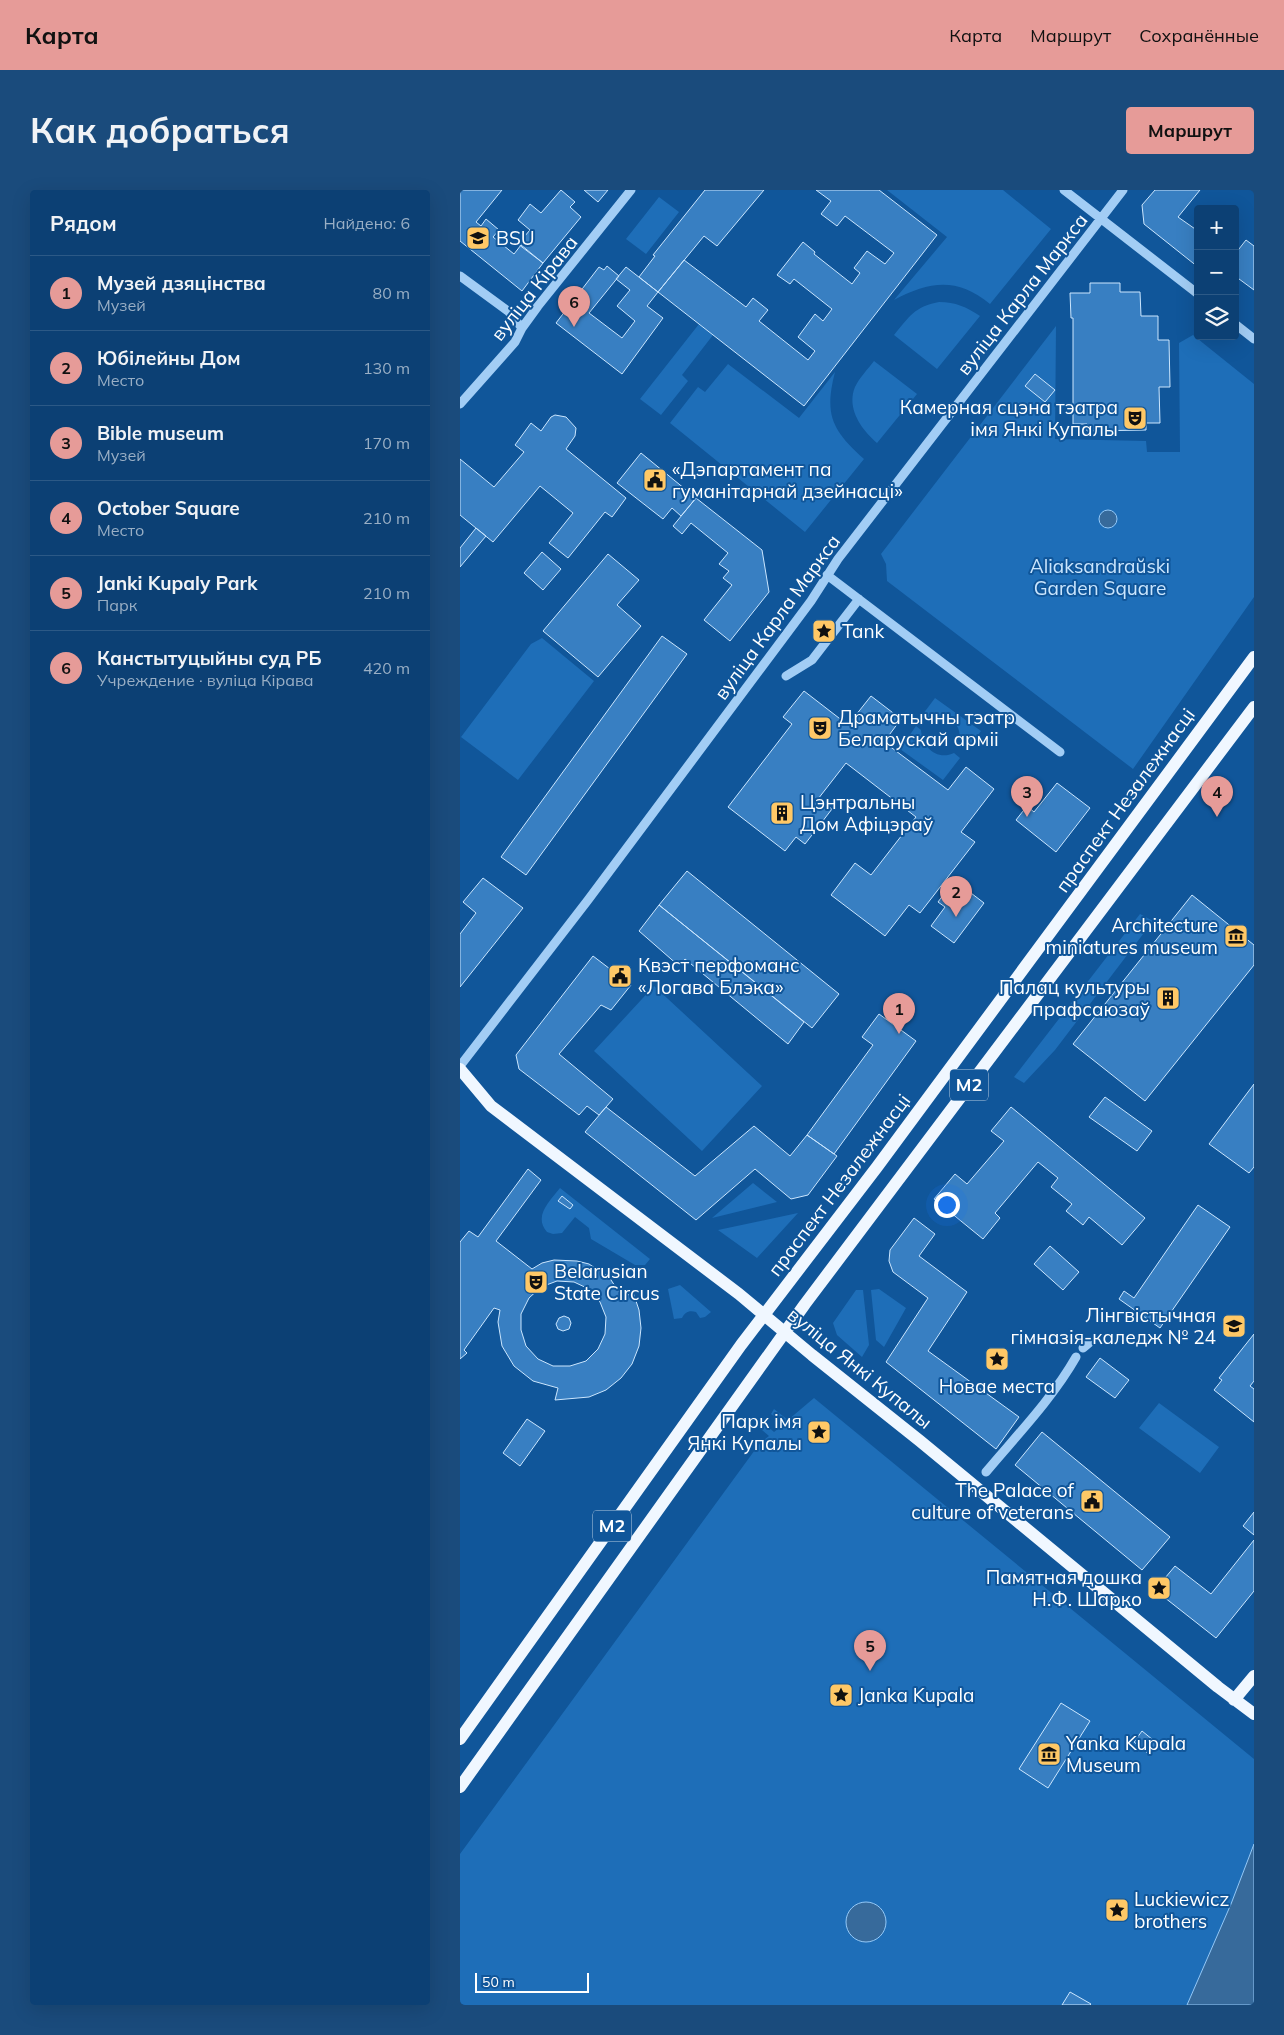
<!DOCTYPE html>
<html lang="ru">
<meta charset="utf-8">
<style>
:root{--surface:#0c4074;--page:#1a4b7c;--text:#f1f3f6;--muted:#9aafc5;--line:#2c5986;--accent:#e69b98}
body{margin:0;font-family:Mulish,sans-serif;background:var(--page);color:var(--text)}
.controls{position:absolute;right:15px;top:15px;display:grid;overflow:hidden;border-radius:5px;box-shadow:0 5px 20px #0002}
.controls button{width:45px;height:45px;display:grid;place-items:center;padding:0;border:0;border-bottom:1px solid var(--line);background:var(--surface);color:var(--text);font:25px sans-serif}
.scale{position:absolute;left:15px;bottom:12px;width:114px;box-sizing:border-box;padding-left:5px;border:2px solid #fff;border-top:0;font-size:14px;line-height:18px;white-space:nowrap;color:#fff;-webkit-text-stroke:4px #10569a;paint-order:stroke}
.you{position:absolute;left:486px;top:1014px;width:18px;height:18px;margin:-12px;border:4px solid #fff;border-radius:50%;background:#1a73e8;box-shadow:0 0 0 8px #1a73e833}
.badge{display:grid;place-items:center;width:32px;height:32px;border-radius:50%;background:var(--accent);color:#111;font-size:16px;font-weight:700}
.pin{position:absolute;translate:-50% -41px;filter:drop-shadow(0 1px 2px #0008)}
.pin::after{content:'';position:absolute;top:26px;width:18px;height:15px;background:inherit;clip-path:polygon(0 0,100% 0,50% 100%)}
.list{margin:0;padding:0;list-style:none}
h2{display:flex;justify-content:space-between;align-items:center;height:65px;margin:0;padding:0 20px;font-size:21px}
h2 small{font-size:16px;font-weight:400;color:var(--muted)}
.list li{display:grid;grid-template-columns:32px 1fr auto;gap:15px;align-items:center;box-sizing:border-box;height:75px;padding:0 20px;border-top:1px solid var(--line)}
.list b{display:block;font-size:19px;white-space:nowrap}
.list p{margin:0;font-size:16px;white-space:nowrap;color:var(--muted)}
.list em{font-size:16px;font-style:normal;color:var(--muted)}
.icon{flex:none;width:28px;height:28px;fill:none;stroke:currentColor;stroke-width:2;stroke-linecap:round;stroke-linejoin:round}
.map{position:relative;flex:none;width:794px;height:1815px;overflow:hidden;border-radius:5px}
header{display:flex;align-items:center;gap:30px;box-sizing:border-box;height:70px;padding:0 25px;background:var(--accent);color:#111}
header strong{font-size:24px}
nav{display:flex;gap:28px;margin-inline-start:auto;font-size:18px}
.intro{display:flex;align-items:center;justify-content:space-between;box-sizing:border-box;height:120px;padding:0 30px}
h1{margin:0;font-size:35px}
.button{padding:12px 22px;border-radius:5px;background:var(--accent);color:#111;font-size:18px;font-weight:700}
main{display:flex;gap:30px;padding:0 30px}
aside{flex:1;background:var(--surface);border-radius:5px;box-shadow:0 5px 20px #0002}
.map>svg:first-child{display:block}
</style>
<header>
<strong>Карта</strong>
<nav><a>Карта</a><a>Маршрут</a><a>Сохранённые</a></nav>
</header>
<div class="intro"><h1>Как добраться</h1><a class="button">Маршрут</a></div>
<main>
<aside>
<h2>Рядом<small>Найдено: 6</small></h2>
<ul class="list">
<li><span class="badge">1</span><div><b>Музей дзяцінства</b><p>Музей</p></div><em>80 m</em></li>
<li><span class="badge">2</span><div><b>Юбілейны Дом</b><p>Место</p></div><em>130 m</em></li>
<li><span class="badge">3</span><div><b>Bible museum</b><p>Музей</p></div><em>170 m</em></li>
<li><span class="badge">4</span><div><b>October Square</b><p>Место</p></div><em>210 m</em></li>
<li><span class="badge">5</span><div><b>Janki Kupaly Park</b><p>Парк</p></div><em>210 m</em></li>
<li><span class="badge">6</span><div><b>Канстытуцыйны суд РБ</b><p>Учреждение · вуліца Кірава</p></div><em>420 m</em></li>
</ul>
</aside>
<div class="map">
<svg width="794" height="1815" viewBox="0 0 794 1815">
<rect width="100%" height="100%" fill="#10569a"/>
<path fill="#1e6eb8" d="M427 0H543L591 39 530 114C497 87 470 91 434 110L487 47Z
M199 7 219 22 186 64 166 49Z
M479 112C496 112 506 117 520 126L477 179 434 145C450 126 454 117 479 112Z
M239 134 253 145 222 185 228 191 201 225 180 209Z
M596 136 595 249 686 251 687 262H720L719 153 733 145 794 194V407L673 579 427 391 426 374 421 364Z
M414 171 457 204 417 253C402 240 386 219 395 197 399 188 408 179 414 171Z
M268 174 339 228 375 182C364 225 372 240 404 269L345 342 210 233 238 197 245 202Z
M82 448 134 491 58 590 1 547 71 454Z
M475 508 521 541 509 557 500 550C500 537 496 531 484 528L474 531 463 524Z
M456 536 461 540C462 557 477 571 494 563L500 568 483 590 440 559Z
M680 724 693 731 595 860 564 893 554 887Z
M194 796 302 896 242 961 134 861Z
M293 993 317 1012 252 1028Z
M100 998 190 1069 185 1075H175L131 1049 129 1038 115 1027 102 1043 93 1044 87 1042C73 1026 90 1011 100 998Z
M338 1023 297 1068 258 1040Z
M220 1095 251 1122 245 1127 240 1128 236 1122C229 1120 225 1122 222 1128L214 1129 208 1099Z
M419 1099 446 1118 424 1157 416 1150 411 1100Z
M396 1100H403L409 1155 402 1167 377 1145 373 1133Z
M354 1208 794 1569V1654L771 1714 727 1815H0V1664L300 1253 309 1246 301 1239 305 1234 314 1242 324 1234 311 1224 314 1219 328 1230Z
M699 1213 759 1257 740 1283 679 1238Z"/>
<path fill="#376a9b" stroke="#94c9f8" d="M639 329a9 9 0 1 1 18 0a9 9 0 1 1-18 0Z
M794 1654V1815H727L771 1714Z
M386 1732a20 20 0 1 1 40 0a20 20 0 1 1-40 0Z"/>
<path fill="#387fc2" stroke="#cbe6fe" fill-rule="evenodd" d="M0 0H42L16 32 21 36 26 29 39 40 33 47 54 64 61 55 83 73 62 101 0 51Z
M101 0 115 12 110 17 121 27 83 73 58 54 70 40 58 30 70 14 81 23Z
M124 0H148L138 12Z
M245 0H304L257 56 244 46 198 102 179 87 195 66 193 65Z
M356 0H419L477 45 344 216 198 102 224 70 286 117 293 108 308 120 299 131 348 170 355 161 338 147 355 124 363 131 372 119 334 89 330 94 317 85 343 52 355 62 354 64 392 94 400 83 394 78 407 61 425 74 434 63 385 26 377 36 361 24 371 11Z
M695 0H740L718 27 738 41V77L684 34 682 15Z
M786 50 794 56V100L775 86V64Z
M147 76 159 86 129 123 162 148 175 131 157 116 170 100 156 89 166 77 198 102 187 116 203 128 162 184 96 133 139 77 144 80Z
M630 93H660V102H680L681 126H698V150H709L710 197H699L700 233H686V240L627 241V234H613V128H611L610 103H630Z
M575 184 595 200 585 212 565 196Z
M95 225 106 227 116 238 115 246 106 259 166 308 152 327 145 322 108 368 89 353 113 323 80 296 33 352 0 325V269L34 297 64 262 55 255 71 233 81 241 91 227Z
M181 263 236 308 221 326 212 318 203 329 157 293Z
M236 308 302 360 309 402 270 451 244 430 272 395 263 388 269 381 259 374 268 363 231 333 222 344 213 336Z
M16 338 26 346 0 377V358Z
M82 362 101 379 83 400 64 383Z
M148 364 179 390 157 415 181 436 138 487 83 441Z
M202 446 227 464 66 685 41 667Z
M344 501 388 535 411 506 441 529 424 552 488 600 506 577 534 599 501 642 515 652 460 723 449 715 425 746 371 705 395 673 411 685 456 627 386 573 358 609 372 619 345 654 336 647 325 661 268 617 332 534 323 527Z
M597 593 630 618 596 662 556 630 567 616 574 622Z
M227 681 379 804 352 838 199 715Z
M23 688 63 718 0 797V744L16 723 3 712Z
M494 690 524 713 494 753 471 736 485 717 478 712Z
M732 705 794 755V775L685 911 613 854Z
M199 715 344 832 328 854 225 769 219 776 179 741Z
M133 766 171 795 151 820 141 815 99 864 153 909 139 925 127 916 119 925 59 879 56 865Z
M419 824 456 851 374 964 347 945 413 855 402 847Z
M794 894V977L789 983 749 954Z
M645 907 692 941 677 961 629 927Z
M146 917 235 986 294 936 330 966 347 945 377 966 348 1005 331 1009 295 979 236 1030 125 942Z
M551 917 685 1028 662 1055 629 1027 623 1035 606 1021 612 1014 591 997 598 988 578 972 535 1023 540 1028 523 1049 474 1009 495 984 507 994 544 951 531 941Z
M68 979 81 990 36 1051 72 1079 82 1073 94 1070 117 1071 129 1074 149 1087 163 1108 173 1102 179 1120 181 1138 179 1156 172 1174 161 1188 146 1200 129 1207 95 1210 98 1198 73 1191 54 1176 42 1156 38 1132 40 1120 34 1118 4 1160 7 1163 0 1169V1052L9 1041 18 1047Z
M102 1006 113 1015 110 1019 98 1011Z
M738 1015 770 1037 700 1138 659 1109 664 1101 674 1108Z
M454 1028 475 1044 459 1066 507 1102 468 1161 559 1227 536 1259 426 1172 468 1108 433 1082 429 1071 430 1060Z
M590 1056 619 1082 603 1100 574 1074Z
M97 1091 114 1092 129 1099 140 1112 146 1127 145 1144 138 1159 126 1171 110 1176H93L78 1169 66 1156 61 1140V1124L69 1108 81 1097ZM104 1126 109 1128 111 1133 109 1139 103 1141 98 1139 96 1134 99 1128Z
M794 1144V1191L790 1196 794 1199V1232L754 1200 762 1190 759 1188Z
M640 1168 669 1190 655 1208 626 1187Z
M67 1229 85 1241 60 1276 43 1263Z
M582 1242 710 1347 682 1380 555 1275Z
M794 1322V1345L783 1336Z
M794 1350V1401L756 1448 695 1400 715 1376 751 1404Z
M601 1513 630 1531 588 1598 559 1579Z
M682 1541 698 1554 689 1564 674 1552Z
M610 1802 631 1814 630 1815H602Z"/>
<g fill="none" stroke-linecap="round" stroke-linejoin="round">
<path stroke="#a2cdf5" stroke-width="9" d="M604 0 738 104
M0 86 48 121 62 138
M775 134 794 149
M0 214 55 152 62 138 78 116 171 0
M367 385 600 562
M326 486 352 470 399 409
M0 876 128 710 351 411 378 369 663 0
M623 1158 629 1153
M526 1282C557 1245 592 1209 616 1167"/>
<path stroke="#f0f7ff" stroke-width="12" d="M0 879 31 916 279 1104 352 1165 460 1251 758 1497 794 1524
M774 1510 794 1486
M0 1549 281 1155 417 977 794 467
M0 1597 345 1114 794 517"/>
</g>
<defs>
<g id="university-square" transform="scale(1.25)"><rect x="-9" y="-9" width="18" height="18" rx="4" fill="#ffc866" stroke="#10569a"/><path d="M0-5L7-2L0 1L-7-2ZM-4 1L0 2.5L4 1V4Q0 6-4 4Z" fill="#111"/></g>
<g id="theatre-square" transform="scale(1.25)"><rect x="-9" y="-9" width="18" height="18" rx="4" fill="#ffc866" stroke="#10569a"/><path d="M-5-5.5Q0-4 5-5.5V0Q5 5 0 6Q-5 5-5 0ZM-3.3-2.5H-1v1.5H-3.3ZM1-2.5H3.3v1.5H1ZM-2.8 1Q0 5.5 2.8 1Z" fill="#111"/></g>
<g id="civic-square" transform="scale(1.25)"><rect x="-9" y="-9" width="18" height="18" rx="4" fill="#ffc866" stroke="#10569a"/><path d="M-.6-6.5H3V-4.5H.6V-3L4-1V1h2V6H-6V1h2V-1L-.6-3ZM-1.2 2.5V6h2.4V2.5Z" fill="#111"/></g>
<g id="sight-square" transform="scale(1.25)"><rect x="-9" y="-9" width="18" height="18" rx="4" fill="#ffc866" stroke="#10569a"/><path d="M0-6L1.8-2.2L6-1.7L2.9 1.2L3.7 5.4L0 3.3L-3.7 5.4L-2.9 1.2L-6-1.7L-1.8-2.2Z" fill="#111"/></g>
<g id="building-square" transform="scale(1.25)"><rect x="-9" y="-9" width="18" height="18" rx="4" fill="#ffc866" stroke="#10569a"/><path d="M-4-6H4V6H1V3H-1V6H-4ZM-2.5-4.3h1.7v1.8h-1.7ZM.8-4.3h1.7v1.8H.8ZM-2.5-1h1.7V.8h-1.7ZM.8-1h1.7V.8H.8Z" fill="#111"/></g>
<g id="museum-square" transform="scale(1.25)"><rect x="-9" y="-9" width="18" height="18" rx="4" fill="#ffc866" stroke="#10569a"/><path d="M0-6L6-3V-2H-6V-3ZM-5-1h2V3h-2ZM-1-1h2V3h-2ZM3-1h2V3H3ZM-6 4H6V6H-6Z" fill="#111"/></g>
<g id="school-square" transform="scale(1.25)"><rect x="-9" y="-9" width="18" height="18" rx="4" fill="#ffc866" stroke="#10569a"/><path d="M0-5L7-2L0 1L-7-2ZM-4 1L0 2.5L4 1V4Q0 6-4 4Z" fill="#111"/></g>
</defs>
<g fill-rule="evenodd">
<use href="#university-square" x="18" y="48"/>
<use href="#theatre-square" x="675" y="228"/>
<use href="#civic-square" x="195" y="290"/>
<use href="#sight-square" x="364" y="441"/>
<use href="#theatre-square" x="360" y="538"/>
<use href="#building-square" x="322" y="623"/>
<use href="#museum-square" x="776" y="746"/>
<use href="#civic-square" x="160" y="786"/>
<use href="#building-square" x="708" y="808"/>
<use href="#theatre-square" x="76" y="1092"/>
<use href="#school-square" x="774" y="1136"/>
<use href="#sight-square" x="537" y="1169"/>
<use href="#sight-square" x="359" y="1242"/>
<use href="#civic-square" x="632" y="1311"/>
<use href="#sight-square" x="699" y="1398"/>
<use href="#sight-square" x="381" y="1505"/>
<use href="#museum-square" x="589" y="1564"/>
<use href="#sight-square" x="657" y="1720"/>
</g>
<g text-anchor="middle" stroke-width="4" stroke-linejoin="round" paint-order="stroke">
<g fill="#10569a" stroke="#b7cce1" stroke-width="1">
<rect x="490" y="879.5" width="38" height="31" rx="4"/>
<rect x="133" y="1320.5" width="38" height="31" rx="4"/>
</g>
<g font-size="18" font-weight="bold" fill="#fff">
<text x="509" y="901">М2</text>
<text x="152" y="1342">М2</text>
</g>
<g font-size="19" fill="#fff" stroke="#10569a" text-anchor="start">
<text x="36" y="55">BSU</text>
<text x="658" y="224" text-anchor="end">Камерная сцэна тэатра<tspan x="658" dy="22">імя Янкі Купалы</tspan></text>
<text x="212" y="286">«Дэпартамент па<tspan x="212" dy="22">гуманітарнай дзейнасці»</tspan></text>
<text x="382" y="448">Tank</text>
<text x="378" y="534">Драматычны тэатр<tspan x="378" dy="22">Беларускай арміі</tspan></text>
<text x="340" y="619">Цэнтральны<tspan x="340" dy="22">Дом Афіцэраў</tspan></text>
<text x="758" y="742" text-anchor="end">Architecture<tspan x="758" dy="22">miniatures museum</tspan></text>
<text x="178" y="782">Квэст перфоманс<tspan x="178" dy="22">«Логава Блэка»</tspan></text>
<text x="690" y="804" text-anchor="end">Палац культуры<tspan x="690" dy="22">прафсаюзаў</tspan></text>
<text x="94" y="1088">Belarusian<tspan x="94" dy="22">State Circus</tspan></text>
<text x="756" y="1132" text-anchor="end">Лінгвістычная<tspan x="756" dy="22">гімназія-каледж № 24</tspan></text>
<text x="537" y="1203" text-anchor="middle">Новае места</text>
<text x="342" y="1238" text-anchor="end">Парк імя<tspan x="342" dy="22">Янкі Купалы</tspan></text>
<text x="614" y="1307" text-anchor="end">The Palace of<tspan x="614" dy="22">culture of veterans</tspan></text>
<text x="682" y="1394" text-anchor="end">Памятная дошка<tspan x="682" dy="22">Н.Ф. Шарко</tspan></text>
<text x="398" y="1512">Janka Kupala</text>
<text x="606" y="1560">Yanka Kupala<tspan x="606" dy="22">Museum</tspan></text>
<text x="674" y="1716">Luckiewicz<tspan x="674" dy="22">brothers</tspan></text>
</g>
<g font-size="19" fill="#fff" stroke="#10569a">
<text transform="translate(74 98) rotate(-52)" y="7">вуліца Кірава</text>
<text transform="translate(562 104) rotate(-52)" y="7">вуліца Карла Маркса</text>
<text transform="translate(317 427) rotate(-54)" y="7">вуліца Карла Маркса</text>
<text transform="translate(665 610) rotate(-54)" y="7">праспект Незалежнасці</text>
<text transform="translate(379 995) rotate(-53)" y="7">праспект Незалежнасці</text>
<text transform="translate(400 1178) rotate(39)" y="7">вуліца Янкі Купалы</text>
</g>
<g font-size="19" fill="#cbe6fe" stroke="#10569a">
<text x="640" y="383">Aliaksandraŭski<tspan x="640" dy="22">Garden Square</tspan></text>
</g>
</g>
</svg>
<div class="controls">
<button>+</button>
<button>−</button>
<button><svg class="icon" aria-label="layers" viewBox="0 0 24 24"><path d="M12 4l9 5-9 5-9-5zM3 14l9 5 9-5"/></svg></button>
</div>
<div class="scale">50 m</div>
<div class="you"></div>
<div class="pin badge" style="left:439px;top:844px">1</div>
<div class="pin badge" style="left:496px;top:727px">2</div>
<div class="pin badge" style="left:567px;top:627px">3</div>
<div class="pin badge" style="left:757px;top:627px">4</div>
<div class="pin badge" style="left:410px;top:1481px">5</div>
<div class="pin badge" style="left:114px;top:137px">6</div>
</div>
</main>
